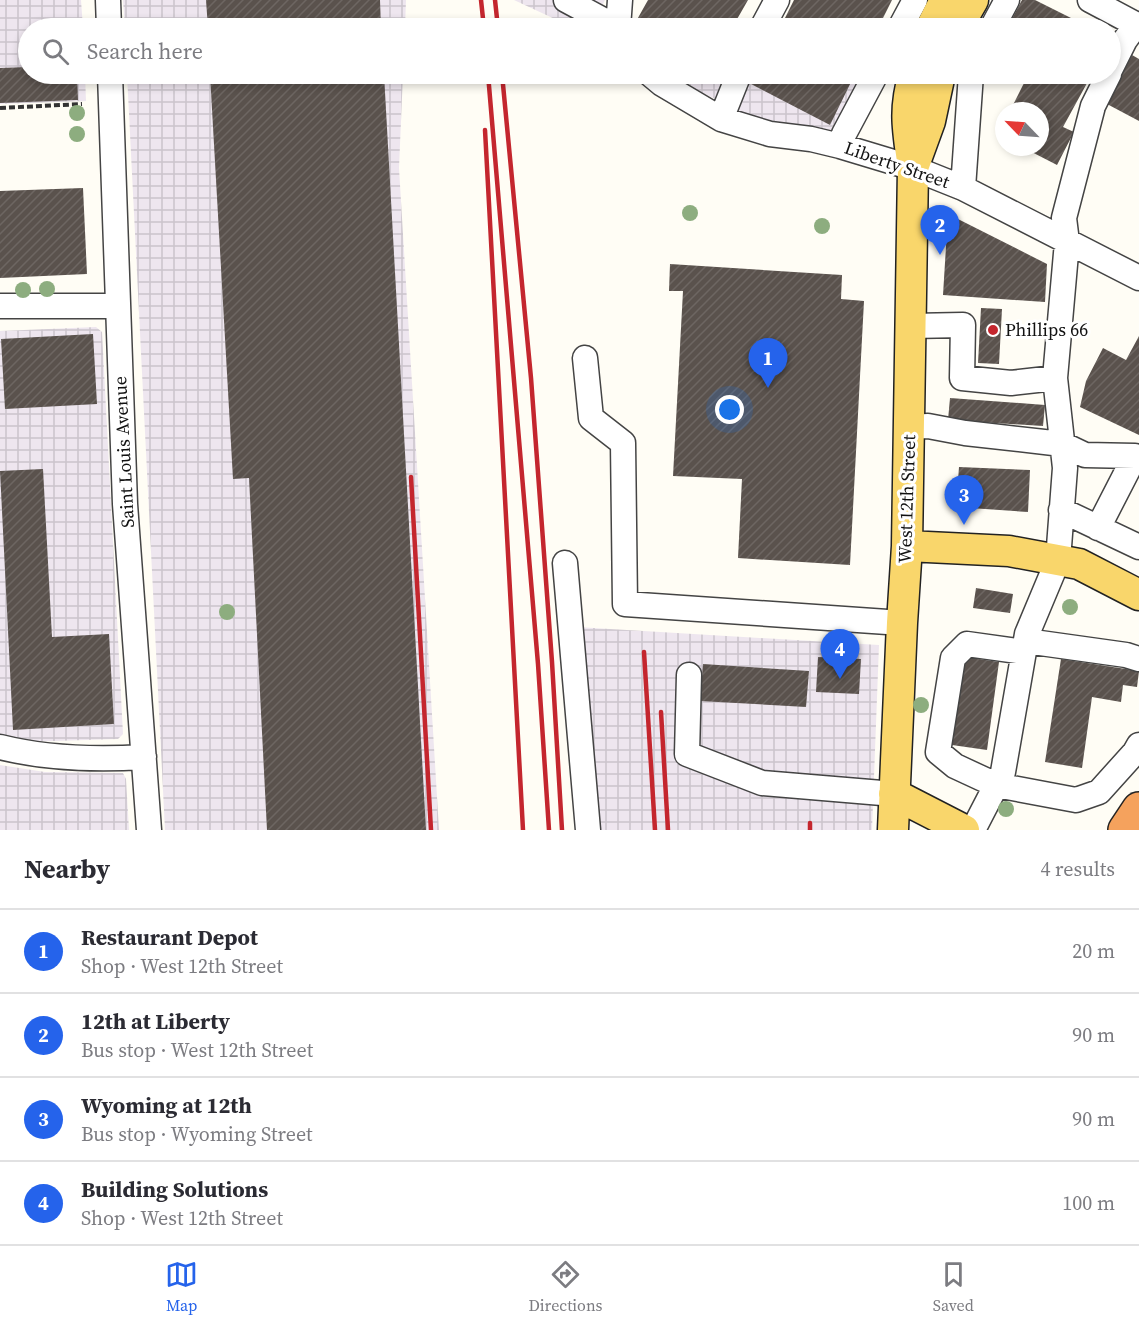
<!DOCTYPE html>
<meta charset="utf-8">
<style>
:root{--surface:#fff;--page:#f2f2f3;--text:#2b2b33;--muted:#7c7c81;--line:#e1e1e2;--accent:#2563eb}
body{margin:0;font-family:"Source Serif 4",serif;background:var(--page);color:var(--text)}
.compass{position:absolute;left:995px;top:102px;width:54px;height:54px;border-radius:50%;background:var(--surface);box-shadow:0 3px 9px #0003;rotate:295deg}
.you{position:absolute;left:730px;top:410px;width:21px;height:21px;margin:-15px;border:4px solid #fff;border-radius:50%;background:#1a73e8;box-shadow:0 0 0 9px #1a73e833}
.badge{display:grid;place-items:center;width:39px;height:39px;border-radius:50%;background:var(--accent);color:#fff;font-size:20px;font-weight:700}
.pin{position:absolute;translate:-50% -50px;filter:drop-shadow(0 2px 3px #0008)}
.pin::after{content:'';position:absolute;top:32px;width:21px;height:18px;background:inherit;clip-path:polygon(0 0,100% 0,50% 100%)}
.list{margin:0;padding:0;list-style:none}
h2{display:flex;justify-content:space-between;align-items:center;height:78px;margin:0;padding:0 24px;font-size:26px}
h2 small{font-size:20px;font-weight:400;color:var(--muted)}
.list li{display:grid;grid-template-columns:39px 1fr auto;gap:18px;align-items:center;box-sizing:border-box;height:84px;padding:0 24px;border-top:2px solid var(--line)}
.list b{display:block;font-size:22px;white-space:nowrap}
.list p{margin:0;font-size:20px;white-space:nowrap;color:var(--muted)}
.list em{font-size:20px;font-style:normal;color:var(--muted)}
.icon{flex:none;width:33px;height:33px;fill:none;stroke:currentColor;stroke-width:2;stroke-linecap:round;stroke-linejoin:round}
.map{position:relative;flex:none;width:1139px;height:830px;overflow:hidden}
.search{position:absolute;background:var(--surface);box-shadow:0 3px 9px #0003;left:18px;right:18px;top:18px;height:66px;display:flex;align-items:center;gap:15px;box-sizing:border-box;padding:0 21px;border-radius:33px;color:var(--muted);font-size:22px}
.sheet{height:414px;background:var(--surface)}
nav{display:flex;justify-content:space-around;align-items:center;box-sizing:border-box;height:84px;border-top:2px solid var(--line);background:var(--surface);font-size:16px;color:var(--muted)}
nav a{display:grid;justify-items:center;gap:3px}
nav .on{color:var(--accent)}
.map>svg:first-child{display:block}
</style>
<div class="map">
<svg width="1139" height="830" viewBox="0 0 1139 830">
<defs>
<pattern id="industrial-grid" width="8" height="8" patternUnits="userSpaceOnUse" patternTransform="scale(1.5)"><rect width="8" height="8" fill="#eee6ef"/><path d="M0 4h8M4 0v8" fill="none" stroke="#cbc4cc"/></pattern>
<pattern id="building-hatch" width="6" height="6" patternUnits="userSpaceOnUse" patternTransform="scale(1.5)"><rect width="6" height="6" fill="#5a524d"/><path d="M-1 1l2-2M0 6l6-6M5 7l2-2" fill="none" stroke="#6d6662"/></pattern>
</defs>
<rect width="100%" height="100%" fill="#fffdf5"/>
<path fill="url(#industrial-grid)" d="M0 0H81L83 28H28V74H85L86 101 0 104Z
M123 0H406L405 28H125Z
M514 0H605L603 4 581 11 572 27Z
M127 74H403L399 168 439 830H165Z
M673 74H869L839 132 771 122 752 117 701 92Z
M96 327 102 332 123 734 118 739 22 742 0 738V331Z
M577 627 879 645 872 830H593Z
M0 765 45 772 123 773 126 779 129 830H0Z"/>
<path fill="url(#building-hatch)" d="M206 0H380L381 28H208Z
M648 0H748L732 28H641L634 25Z
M794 0H892L878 28H780Z
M1022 0H1035L1091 28H1007Z
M1132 55 1139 59V121L1107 104Z
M28 67V74H77L78 100 0 103V68Z
M210 74H384L426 830H267L249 478 233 479Z
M756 74H855L830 125 751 84Z
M1010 74H1092L1063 127 1074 132 1057 165 1022 147H1040V111H1010L1025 81Z
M1004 122V138L998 135Z
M83 188 87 274 0 278V191Z
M948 214 1047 264 1045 302 943 295Z
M670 264 842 275 841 299 864 301 850 565 738 558 742 479 673 476 683 291H669Z
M981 308 1002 309 999 364 978 363Z
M93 334 97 404 5 409 1 339Z
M1139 336V435L1080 407 1086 381 1103 348 1126 360Z
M950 398 1045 405 1043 426 948 420Z
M959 467 1030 470 1028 512 956 507Z
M43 469 52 637 109 634 114 724 13 730 0 471Z
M976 588 1013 594 1010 613 973 608Z
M818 657 861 659 859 694 816 692Z
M966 657 999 662 987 750 952 745Z
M1061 659 1139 671 1137 687 1123 685 1121 702 1092 697 1082 768 1045 762Z
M703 664 809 671 806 707 700 701Z"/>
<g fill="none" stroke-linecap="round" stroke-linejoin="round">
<g stroke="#444" stroke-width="27">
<path id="minor" d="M108 0 109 28
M566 0 618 28
M1090 0 1139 26
M618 28 620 0
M762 28 777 0
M900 28 915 0
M992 28 1007 0
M1110 70 1125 40 1137 24
M110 74 125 504 149 830
M650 74 662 84 721 119 770 134 811 139 840 146 913 168 963 188 1139 278
M721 119 739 74
M840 146 844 134 876 74
M963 188 971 74
M0 306H117
M911 326 963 325 962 378 1011 383 1055 378
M585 358 591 418 623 443 625 604 902 623
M909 427 928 426 965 433 1062 444 1085 455 1135 456 1139 459
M1061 510 1139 547
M1098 528 1135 456
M565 563 588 830
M1026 641 1126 655 1139 659
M1024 652 967 644 953 658 938 752 955 766 996 785 1076 800 1099 792 1135 752 1139 745
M689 675 687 754 762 783 894 794
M0 747C48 759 95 760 144 757
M973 830 1003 772 1027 634 1058 560 1065 468 1055 378 1067 242 1064 218 1093 106 1109 74"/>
</g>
<g stroke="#222" stroke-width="33">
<path id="major" d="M931 28 945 0
M957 28 973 0
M914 165 930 121 940 74
M907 546 1009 551 1079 564 1139 595
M894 794 964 830
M893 830 902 623 907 546 913 168C908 131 903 111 914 74"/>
</g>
<g stroke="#222" stroke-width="36">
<path id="highway" d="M1125 830 1139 809"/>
</g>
<path stroke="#333" stroke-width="4" stroke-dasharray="6 3" stroke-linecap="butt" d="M0 108 82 104"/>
<use href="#minor" stroke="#fff" stroke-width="24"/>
<use href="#major" stroke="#f9d66b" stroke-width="30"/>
<use href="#highway" stroke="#f5a25d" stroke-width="33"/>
<path stroke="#c4262e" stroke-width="4.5" d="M481 0 484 28
M495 0 498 28
M488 74 538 664 549 830
M502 74 531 378 552 662 562 830
M485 130 523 830
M411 477 431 830
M644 652 655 830
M661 712 668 830
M810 830V823"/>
</g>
<g fill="#8dad7f">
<circle cx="77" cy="113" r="8"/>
<circle cx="77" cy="134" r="8"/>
<circle cx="690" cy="213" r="8"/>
<circle cx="822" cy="226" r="8"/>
<circle cx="47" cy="289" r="8"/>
<circle cx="23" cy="290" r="8"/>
<circle cx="1070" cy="607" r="8"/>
<circle cx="227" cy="612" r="8"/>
<circle cx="921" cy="705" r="8"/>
<circle cx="1006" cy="809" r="8"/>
</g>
<circle fill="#c4262e" stroke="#fff" stroke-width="2" cx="993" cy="330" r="6"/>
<g text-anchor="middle" stroke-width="6" stroke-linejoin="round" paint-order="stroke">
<g font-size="18" fill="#111" stroke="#fff">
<text transform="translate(897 165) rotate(19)" y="6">Liberty Street</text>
<text transform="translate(124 452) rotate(-93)" y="6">Saint Louis Avenue</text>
<text transform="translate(907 499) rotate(-88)" y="6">West 12th Street</text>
</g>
<g font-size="18" fill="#111" stroke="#fff" text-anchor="start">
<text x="1005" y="336">Phillips 66</text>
</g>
</g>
</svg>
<svg class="compass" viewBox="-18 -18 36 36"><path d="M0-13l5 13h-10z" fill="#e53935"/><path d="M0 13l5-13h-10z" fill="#7c7c81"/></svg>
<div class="you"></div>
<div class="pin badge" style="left:768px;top:388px">1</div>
<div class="pin badge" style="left:940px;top:255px">2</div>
<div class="pin badge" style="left:964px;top:525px">3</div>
<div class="pin badge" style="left:840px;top:679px">4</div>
<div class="search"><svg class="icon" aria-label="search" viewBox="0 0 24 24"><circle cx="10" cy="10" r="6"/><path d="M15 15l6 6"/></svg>Search here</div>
</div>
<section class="sheet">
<h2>Nearby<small>4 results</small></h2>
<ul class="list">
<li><span class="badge">1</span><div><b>Restaurant Depot</b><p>Shop · West 12th Street</p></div><em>20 m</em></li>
<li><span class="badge">2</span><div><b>12th at Liberty</b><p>Bus stop · West 12th Street</p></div><em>90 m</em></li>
<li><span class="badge">3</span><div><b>Wyoming at 12th</b><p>Bus stop · Wyoming Street</p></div><em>90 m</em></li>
<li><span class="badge">4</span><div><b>Building Solutions</b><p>Shop · West 12th Street</p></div><em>100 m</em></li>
</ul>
</section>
<nav>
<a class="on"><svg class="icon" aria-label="map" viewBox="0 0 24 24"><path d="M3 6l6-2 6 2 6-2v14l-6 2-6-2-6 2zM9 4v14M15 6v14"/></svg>Map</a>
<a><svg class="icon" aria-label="directions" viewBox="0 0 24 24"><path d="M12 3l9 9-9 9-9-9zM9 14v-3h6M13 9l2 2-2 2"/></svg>Directions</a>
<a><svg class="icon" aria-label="saved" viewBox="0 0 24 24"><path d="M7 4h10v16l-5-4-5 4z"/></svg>Saved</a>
</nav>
